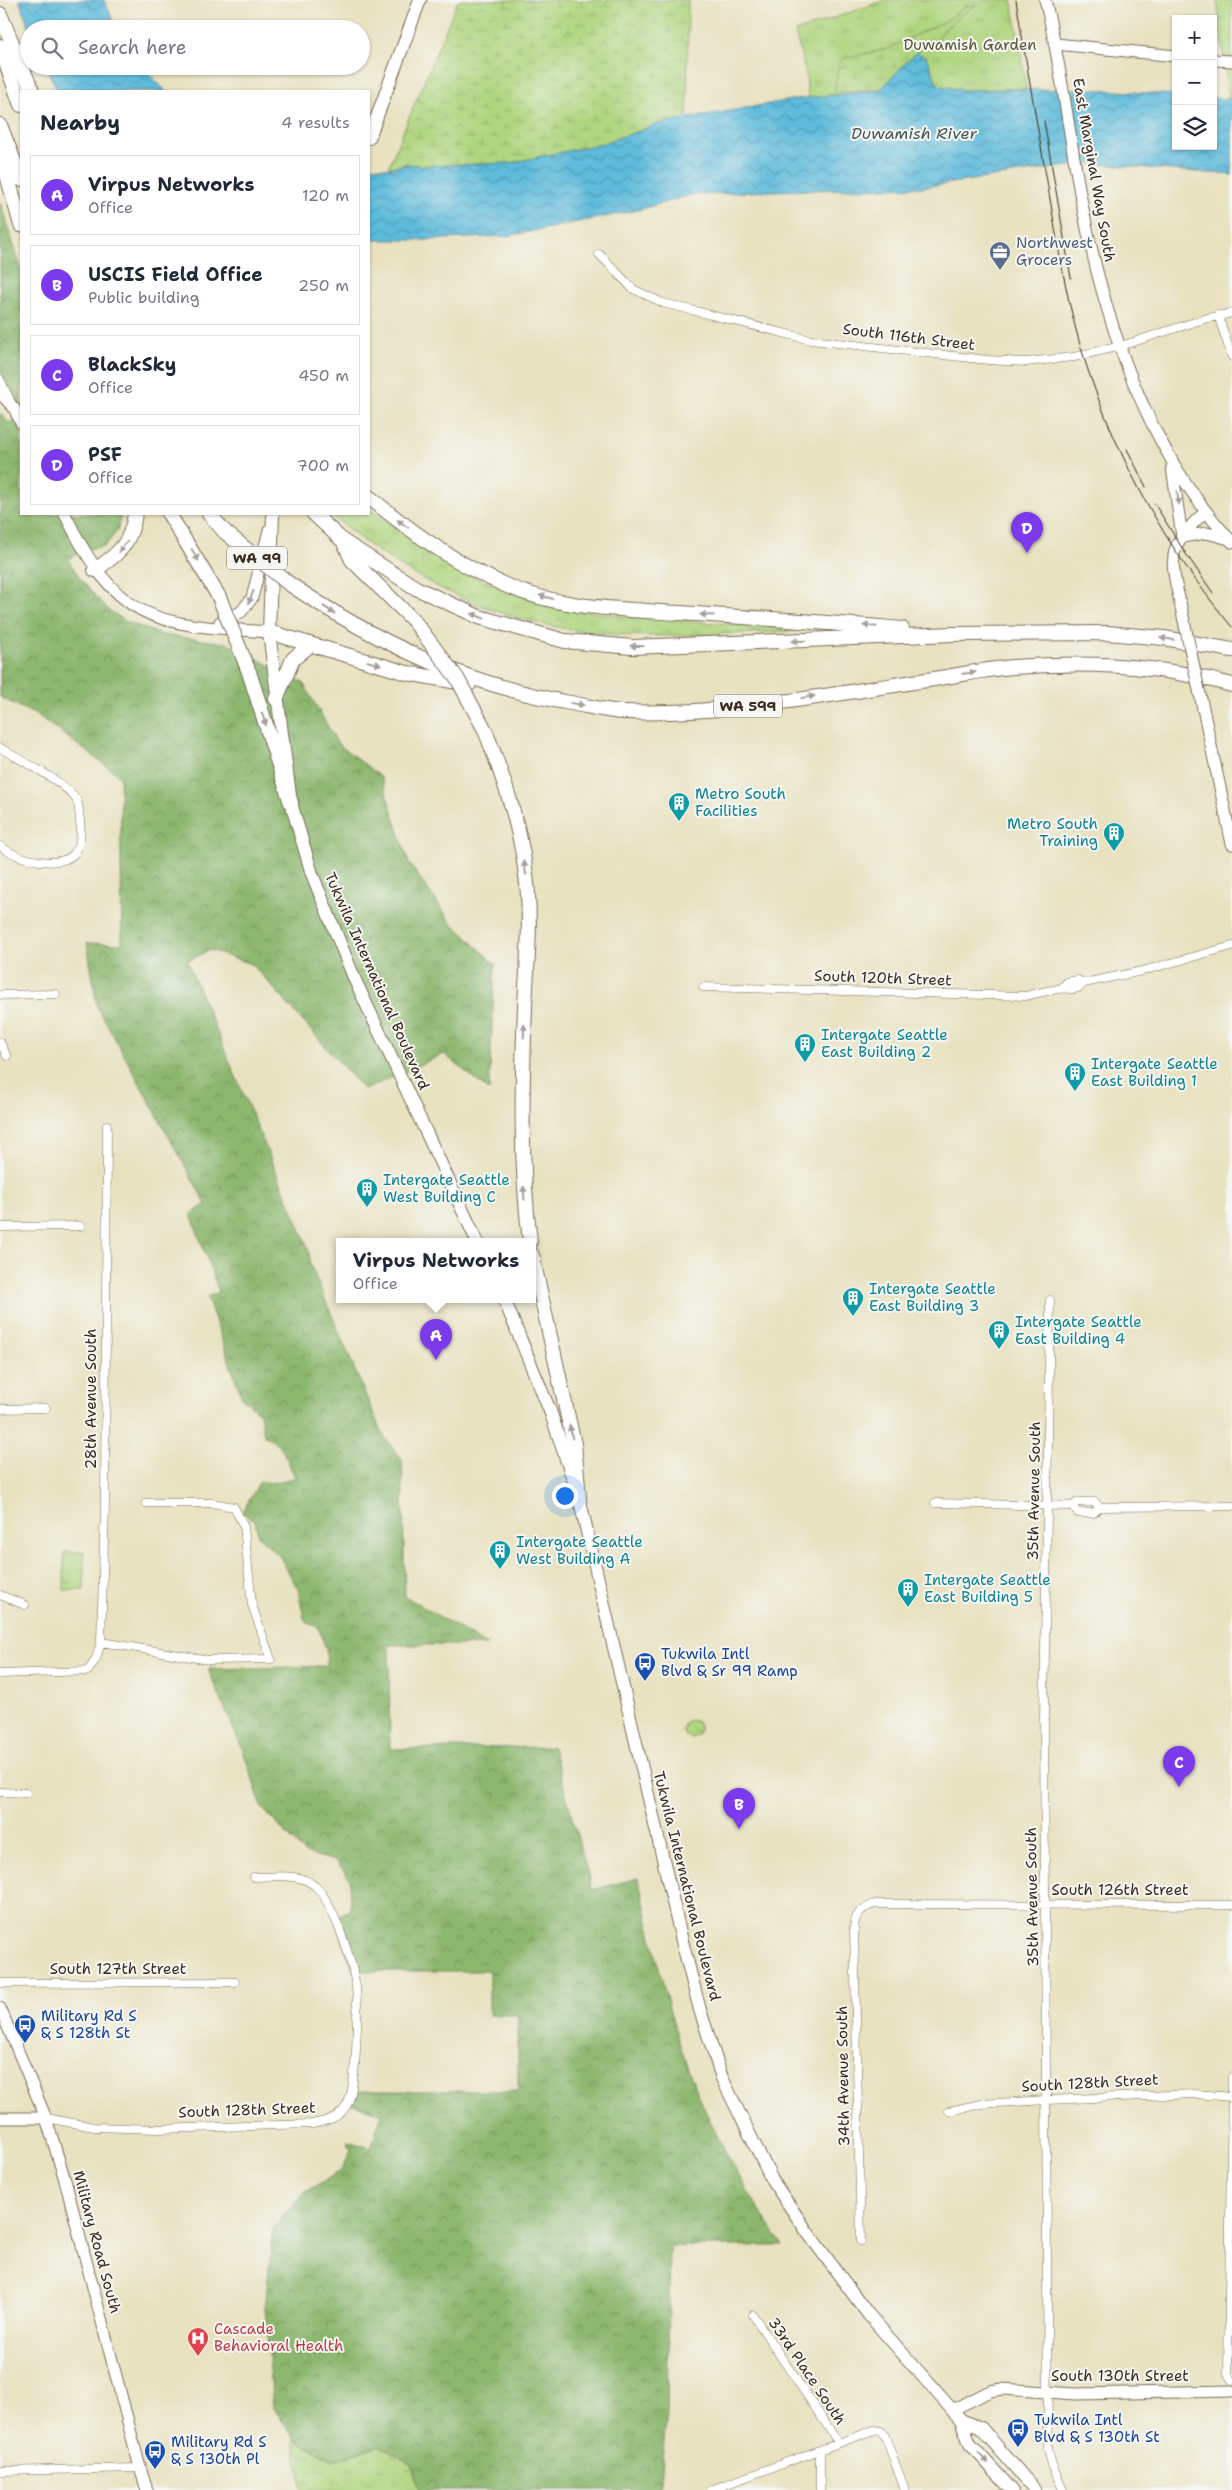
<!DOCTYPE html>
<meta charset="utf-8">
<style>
:root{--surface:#fff;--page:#f2f2f3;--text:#1f2937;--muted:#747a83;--line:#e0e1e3;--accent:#7c3aed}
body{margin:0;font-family:"Shantell Sans",sans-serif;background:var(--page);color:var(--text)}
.controls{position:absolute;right:15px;top:15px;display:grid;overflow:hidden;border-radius:0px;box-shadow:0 1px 4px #0004}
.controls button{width:45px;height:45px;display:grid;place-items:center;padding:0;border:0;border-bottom:1px solid var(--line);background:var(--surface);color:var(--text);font:25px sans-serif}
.you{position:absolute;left:564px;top:1495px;width:18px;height:18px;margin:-12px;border:4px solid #fff;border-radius:50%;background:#1a73e8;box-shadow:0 0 0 8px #1a73e833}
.badge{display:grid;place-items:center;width:32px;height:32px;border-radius:50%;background:var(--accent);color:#fff;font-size:16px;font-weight:700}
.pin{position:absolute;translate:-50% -41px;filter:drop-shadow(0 1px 2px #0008)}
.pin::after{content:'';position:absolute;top:26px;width:18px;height:15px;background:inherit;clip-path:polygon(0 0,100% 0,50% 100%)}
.popup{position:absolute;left:336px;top:1238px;width:200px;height:65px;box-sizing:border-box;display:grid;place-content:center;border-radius:0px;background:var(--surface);filter:drop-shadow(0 1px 4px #0005);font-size:16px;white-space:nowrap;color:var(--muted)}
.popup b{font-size:19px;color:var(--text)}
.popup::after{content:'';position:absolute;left:50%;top:100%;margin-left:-10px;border:10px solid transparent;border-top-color:var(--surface)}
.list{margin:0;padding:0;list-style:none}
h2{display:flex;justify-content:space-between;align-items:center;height:65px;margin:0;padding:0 20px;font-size:21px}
h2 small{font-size:16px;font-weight:400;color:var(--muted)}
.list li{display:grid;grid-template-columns:32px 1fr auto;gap:15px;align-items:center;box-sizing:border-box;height:80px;margin:0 10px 10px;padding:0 10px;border:1px solid var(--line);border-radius:0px}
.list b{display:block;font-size:19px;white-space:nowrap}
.list p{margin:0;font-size:16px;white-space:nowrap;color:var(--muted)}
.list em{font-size:16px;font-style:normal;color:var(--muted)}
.icon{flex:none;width:28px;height:28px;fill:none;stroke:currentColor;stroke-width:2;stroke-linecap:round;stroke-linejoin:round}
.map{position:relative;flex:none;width:1232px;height:2490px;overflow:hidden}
.search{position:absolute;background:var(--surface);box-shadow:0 1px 4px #0004;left:20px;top:20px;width:350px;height:55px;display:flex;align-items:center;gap:12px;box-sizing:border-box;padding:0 18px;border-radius:28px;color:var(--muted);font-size:19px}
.panel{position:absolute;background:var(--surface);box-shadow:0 1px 4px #0004;left:20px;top:90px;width:350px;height:425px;border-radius:0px}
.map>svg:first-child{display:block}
</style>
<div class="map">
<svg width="1232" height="2490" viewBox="0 0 1232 2490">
<defs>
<pattern id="grass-tufts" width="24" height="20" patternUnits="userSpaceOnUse" patternTransform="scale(1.25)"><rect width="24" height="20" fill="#b0d680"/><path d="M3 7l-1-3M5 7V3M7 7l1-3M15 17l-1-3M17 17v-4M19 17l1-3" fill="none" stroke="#98b86e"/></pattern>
<pattern id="forest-crowns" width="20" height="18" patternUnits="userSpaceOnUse" patternTransform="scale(1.25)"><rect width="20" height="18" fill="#8cb76e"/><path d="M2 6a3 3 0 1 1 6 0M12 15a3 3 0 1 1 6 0" fill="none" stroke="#74955a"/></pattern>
<pattern id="wetland-marsh" width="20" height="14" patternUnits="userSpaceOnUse" patternTransform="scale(1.25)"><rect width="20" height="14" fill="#b0d680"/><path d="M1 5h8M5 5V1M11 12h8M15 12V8" fill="none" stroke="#98b86e"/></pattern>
<pattern id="water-waves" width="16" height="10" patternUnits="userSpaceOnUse" patternTransform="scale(1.25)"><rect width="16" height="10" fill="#5dbbdb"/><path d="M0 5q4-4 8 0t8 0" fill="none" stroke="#4e98b1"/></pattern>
</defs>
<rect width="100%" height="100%" fill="#f6f6f2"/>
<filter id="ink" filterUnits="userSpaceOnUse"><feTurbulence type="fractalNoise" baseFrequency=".02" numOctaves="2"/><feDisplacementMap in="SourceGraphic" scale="10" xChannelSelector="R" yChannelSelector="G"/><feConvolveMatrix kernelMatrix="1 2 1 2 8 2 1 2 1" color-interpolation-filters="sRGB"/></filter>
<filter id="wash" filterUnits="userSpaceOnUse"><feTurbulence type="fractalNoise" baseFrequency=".0096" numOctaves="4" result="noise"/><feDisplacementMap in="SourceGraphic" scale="20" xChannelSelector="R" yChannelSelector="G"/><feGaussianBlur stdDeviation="1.12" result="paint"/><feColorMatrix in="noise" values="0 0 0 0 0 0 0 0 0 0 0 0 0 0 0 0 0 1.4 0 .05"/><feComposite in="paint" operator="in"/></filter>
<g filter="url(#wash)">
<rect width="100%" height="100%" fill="#e8e2c0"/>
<path fill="url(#grass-tufts)" stroke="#76804f" d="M885 0H1012L1027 88 961 90 938 85 926 57 916 52 881 90 808 99 806 74 795 32Z
M1217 0H1232V99H1229Z
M369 509 446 562 487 583 565 609 631 617 783 628 794 631C726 633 656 640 589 632 493 621 402 578 331 514H369Z
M64 1552H84V1590H64Z
M691 1720 698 1722 700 1729 698 1735 691 1738 685 1735 682 1729 685 1722Z
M294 2438 334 2461 379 2445 412 2465 419 2490H302Z"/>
<path fill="url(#forest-crowns)" stroke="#647046" d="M0 202 21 268V415L0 370Z
M0 413 9 423 21 417V514H121L117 531 105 546 87 549 68 559 79 577 95 596 110 611 127 622 163 635 227 643 303 683 338 744 381 777 409 863 451 922 495 964 489 1091 444 1054 364 1090 252 964 210 950 187 961 308 1247 311 1266 382 1434 402 1460 405 1596 487 1645H389L390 1749 553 1747 592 1890 638 1878C655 1947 668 2020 695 2087 718 2144 749 2195 783 2246H670L667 2413 659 2490H419L412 2465 379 2445 334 2461 294 2438 273 2407 265 2308 273 2229 303 2193 341 2171 351 2150 347 2141 371 2148 382 2113 349 2103 353 2091H518V2015H489V1971H353L335 1917 350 1910V1879L336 1861 304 1853 262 1808 244 1753 208 1669 327 1666 326 1649 318 1627 307 1623 304 1618 298 1589 280 1557 258 1536 255 1520 242 1513 260 1481 270 1483 295 1478C288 1462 282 1441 264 1436L260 1413 242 1398 207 1297 219 1292 191 1214 206 1204 97 1006 87 943 122 944 120 776 40 717 0 697Z"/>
<path fill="url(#wetland-marsh)" stroke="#76804f" d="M458 0H688L687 119 661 123 605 143 511 163 424 166 407 164 388 168Z
M978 4C956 16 938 34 926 57L938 85 835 92 837 72 842 59 887 49 951 18 966 6Z"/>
<path fill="url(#water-waves)" stroke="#4c727c" d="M19 0H104L117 29H30Z
M916 52 926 57 938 85 961 90 1088 89 1176 95V146H1213V98L1232 99V175L1089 163 923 187 768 191 691 195 638 210 508 236 425 240H369V166L388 168 407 164 424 166 511 163 605 143 661 123 797 99 880 90Z
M45 66H141L166 91H58Z"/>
</g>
<g filter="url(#ink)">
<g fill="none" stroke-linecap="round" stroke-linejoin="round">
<g stroke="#786a57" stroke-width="9">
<path id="street" d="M599 254 633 289 663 303 811 340 988 360 1026 362 1074 357 1121 346 1204 319 1232 313
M1218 315 1232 357
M0 379 10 400
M0 748C20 760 64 781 76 799 80 805 79 815 80 821 84 854 71 865 39 861 24 859 12 855 0 846
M703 987 1026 996C1036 993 1047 991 1058 989 1069 987 1075 993 1084 983L1142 971 1232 946
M1061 988 1067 982 1078 980 1084 983
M0 995 56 994
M0 1042 7 1056
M0 1227 80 1226
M1050 1300 1044 1719 1048 2449 1052 2465 1063 2490
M0 1409 46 1408
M935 1503 1072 1506 1078 1502H1095L1099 1507 1232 1506
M1072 1506 1078 1513H1094L1099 1507
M0 1595 25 1605
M101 1642 209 1660 271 1659 252 1605 244 1527 234 1507 212 1503H146
M0 1674 88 1671 96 1659 101 1642 105 1505 107 1125
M0 1792 26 1793
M0 1983 235 1982
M1232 2077 1228 2374 1232 2380
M949 2111 981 2104 1046 2100 1195 2094 1232 2097
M46 2118 94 2127 158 2129 312 2124C326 2121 339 2119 347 2105 357 2087 359 2003 355 1981 351 1958 333 1903 316 1887 302 1872 273 1877 254 1877
M861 2241 854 1928C855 1914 861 1908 875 1904L1232 1905
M753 2315 838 2442
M820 2451V2490
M0 2471 140 2468
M711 2490 874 2430 881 2431 885 2436 905 2490"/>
</g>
<g stroke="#786a57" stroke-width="13">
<path id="secondary" d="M1045 0C1062 67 1069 136 1082 204 1105 324 1148 452 1232 542
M1056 44 1176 56
M1213 60 1232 61
M0 393 14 408 21 423
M1172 467 1182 537
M65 514C119 625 154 624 269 632
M1182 537 1207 533 1229 539
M1179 598C1168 552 1171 544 1206 511
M220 622 241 612 252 598 269 530
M1204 713 1232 844
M0 2008 46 2118 65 2180 140 2468 147 2490
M0 2118H46
M952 2410 990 2391 1002 2389 1075 2394 1232 2391"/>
</g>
<g stroke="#786a57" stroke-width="14">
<path id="primary" d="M369 138 420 0
M273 514 269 632 291 803 312 874 355 980 477 1241
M504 1299 550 1411 579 1497 682 1941 700 2010 722 2078 772 2180 808 2233 868 2314 961 2420 970 2444 1012 2490
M961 2420 981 2428 1035 2490"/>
</g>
<g stroke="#786a57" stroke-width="16">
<path id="highway" d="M0 14 32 91
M0 46 21 105
M0 125 21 179
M0 150 21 225
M369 497C410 531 456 564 505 585 559 609 622 609 680 613 754 618 828 622 902 629
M169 514 219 597
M209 514 225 532
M314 514 344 542 416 588 479 617 565 641 632 647 953 634 1107 633 1164 638 1232 650
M344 542 352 560 414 621
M95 570C119 554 131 543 135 514
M288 583C377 643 464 684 570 703 588 706 606 711 623 712 729 716 836 693 940 678 964 674 989 669 1013 667 1086 661 1161 665 1232 685
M269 632 407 673 469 684
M249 672 291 803
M276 699 293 659 310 645
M485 730C503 777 520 824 526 875 532 919 527 963 525 1007 522 1086 520 1163 530 1241
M532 1255 574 1444 579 1497"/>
</g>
<use href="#street" stroke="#fff" stroke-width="8"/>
<use href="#secondary" stroke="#fff" stroke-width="11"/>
<use href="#primary" stroke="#fff" stroke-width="12"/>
<use href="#highway" stroke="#fff" stroke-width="14"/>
<path stroke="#3b2a1e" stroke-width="1" d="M1016 0C1026 62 1037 124 1048 187 1058 246 1067 306 1086 364 1118 461 1167 549 1232 627
M1044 121 1071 278
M1127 449 1146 487
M1154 503 1184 551 1213 593"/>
<g stroke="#786a57" stroke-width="13" stroke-linecap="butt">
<path id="secondary-bridge" d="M1179 598 1204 713"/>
</g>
<g stroke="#786a57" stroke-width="16" stroke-linecap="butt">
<path id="highway-bridge" d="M225 532 288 583
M219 597 249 672
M414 621 457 678 485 730"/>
</g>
<use href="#secondary-bridge" stroke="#fff" stroke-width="11"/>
<use href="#highway-bridge" stroke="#fff" stroke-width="14"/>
</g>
<defs><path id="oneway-solid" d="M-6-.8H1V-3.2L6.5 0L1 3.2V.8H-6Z" transform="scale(1.25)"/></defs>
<g fill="#a79f9a">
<use href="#oneway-solid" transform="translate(1178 498) rotate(83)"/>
<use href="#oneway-solid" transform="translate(403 524) rotate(-145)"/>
<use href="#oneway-solid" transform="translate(123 547) rotate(129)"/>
<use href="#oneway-solid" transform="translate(195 555) rotate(60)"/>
<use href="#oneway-solid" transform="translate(251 597) rotate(112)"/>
<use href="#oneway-solid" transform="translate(546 597) rotate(-165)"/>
<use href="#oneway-solid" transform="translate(329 610) rotate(34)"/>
<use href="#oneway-solid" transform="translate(707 615) rotate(-176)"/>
<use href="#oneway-solid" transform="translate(478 616) rotate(-158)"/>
<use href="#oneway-solid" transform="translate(870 626) rotate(-175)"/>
<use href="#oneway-solid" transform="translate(1167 639) rotate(-172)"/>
<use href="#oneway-solid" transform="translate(799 641) rotate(178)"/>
<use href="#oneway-solid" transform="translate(637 646) rotate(-180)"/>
<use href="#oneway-solid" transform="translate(374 663) rotate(16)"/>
<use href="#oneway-solid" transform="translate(969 673) rotate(-8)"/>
<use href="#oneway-solid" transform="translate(808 697) rotate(-9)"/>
<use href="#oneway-solid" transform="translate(577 704) rotate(10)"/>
<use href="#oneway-solid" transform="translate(264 719) rotate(72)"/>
<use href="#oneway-solid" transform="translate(525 868) rotate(-99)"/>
<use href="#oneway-solid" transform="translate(524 1031) rotate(-88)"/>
<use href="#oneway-solid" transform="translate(524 1193) rotate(-94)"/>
<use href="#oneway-solid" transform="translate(571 1432) rotate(-102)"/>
<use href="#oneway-solid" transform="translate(983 2458) rotate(48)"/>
</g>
</g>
<defs>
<g id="office-pin" transform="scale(1.125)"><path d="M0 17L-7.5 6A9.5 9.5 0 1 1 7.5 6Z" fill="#5c6f8a" stroke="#f6f6f2"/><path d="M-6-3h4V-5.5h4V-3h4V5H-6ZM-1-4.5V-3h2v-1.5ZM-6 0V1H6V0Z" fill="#fff"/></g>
<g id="building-pin" transform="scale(1.125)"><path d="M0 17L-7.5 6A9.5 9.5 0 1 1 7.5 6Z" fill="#0f9aa8" stroke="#f6f6f2"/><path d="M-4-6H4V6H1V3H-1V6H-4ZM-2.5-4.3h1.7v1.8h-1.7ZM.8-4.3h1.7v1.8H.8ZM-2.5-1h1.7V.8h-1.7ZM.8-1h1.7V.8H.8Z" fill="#fff"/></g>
<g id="bus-pin" transform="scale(1.125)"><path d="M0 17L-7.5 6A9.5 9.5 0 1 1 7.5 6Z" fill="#1a4fb4" stroke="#f6f6f2"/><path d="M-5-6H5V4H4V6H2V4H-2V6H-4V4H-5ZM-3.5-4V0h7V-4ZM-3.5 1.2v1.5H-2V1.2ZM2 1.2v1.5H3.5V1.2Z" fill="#fff"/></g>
<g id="hospital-pin" transform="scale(1.125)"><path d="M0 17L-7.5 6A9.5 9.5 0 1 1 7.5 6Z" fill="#e0444e" stroke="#f6f6f2"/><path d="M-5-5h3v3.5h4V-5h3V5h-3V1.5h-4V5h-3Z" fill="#fff"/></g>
</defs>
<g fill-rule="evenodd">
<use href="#office-pin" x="1000" y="252"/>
<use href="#building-pin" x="679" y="803"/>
<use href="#building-pin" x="1114" y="833"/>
<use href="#building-pin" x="805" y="1044"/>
<use href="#building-pin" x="1075" y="1073"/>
<use href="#building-pin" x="367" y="1189"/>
<use href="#building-pin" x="853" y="1298"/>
<use href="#building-pin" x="999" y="1331"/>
<use href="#building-pin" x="500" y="1551"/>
<use href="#building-pin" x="908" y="1589"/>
<use href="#bus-pin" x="645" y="1663"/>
<use href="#bus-pin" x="25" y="2025"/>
<use href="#hospital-pin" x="198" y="2338"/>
<use href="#bus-pin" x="1018" y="2429"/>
<use href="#bus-pin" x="155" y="2451"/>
</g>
<g text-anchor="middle" stroke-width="4" stroke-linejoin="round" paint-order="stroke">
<g fill="#f6f6f2" stroke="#73675e" stroke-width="1">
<rect x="227" y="546.5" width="60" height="23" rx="4"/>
<rect x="714" y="694.5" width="68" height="23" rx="4"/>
</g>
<g font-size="14" font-weight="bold" fill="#3b2a1e">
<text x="257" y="563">WA 99</text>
<text x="748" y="711">WA 599</text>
</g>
<g font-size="15" fill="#585536" stroke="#f6f6f2">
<text x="970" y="50">Duwamish Garden</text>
</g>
<g font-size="15" fill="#3b2a1e" stroke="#f6f6f2">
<text transform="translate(1094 170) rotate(80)" y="5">East Marginal Way South</text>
<text transform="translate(909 337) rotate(7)" y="5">South 116th Street</text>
<text transform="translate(883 978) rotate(2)" y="5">South 120th Street</text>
<text transform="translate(377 981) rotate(66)" y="5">Tukwila International Boulevard</text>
<text transform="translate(91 1399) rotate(-90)" y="5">28th Avenue South</text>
<text transform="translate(1034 1491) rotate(-89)" y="5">35th Avenue South</text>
<text transform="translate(687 1886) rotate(76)" y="5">Tukwila International Boulevard</text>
<text x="1120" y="1895">South 126th Street</text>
<text transform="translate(1032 1897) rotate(-91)" y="5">35th Avenue South</text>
<text x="118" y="1974">South 127th Street</text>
<text transform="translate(843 2076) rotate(-91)" y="5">34th Avenue South</text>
<text transform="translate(1090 2083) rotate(-3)" y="5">South 128th Street</text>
<text transform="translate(247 2110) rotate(-2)" y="5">South 128th Street</text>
<text transform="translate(97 2242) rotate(75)" y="5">Military Road South</text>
<text transform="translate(807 2371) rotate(56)" y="5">33rd Place South</text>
<text x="1120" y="2381">South 130th Street</text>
</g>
<g font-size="15" fill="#4e5e75" stroke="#f6f6f2" text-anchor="start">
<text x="1016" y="248">Northwest<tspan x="1016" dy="17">Grocers</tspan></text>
</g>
<g font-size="15" fill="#0d838f" stroke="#f6f6f2" text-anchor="start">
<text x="695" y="799">Metro South<tspan x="695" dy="17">Facilities</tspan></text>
<text x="1098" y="829" text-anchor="end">Metro South<tspan x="1098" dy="17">Training</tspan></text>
<text x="821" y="1040">Intergate Seattle<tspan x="821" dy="17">East Building 2</tspan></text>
<text x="1091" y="1069">Intergate Seattle<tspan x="1091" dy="17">East Building 1</tspan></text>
<text x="383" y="1185">Intergate Seattle<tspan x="383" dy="17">West Building C</tspan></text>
<text x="869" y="1294">Intergate Seattle<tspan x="869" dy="17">East Building 3</tspan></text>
<text x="1015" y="1327">Intergate Seattle<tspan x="1015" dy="17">East Building 4</tspan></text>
<text x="516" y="1547">Intergate Seattle<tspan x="516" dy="17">West Building A</tspan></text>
<text x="924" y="1585">Intergate Seattle<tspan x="924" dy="17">East Building 5</tspan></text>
</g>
<g font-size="15" fill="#164399" stroke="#f6f6f2" text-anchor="start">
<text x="661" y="1659">Tukwila Intl<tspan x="661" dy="17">Blvd &amp; Sr 99 Ramp</tspan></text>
<text x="41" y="2021">Military Rd S<tspan x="41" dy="17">&amp; S 128th St</tspan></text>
<text x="1034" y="2425">Tukwila Intl<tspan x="1034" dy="17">Blvd &amp; S 130th St</tspan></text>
<text x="171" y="2447">Military Rd S<tspan x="171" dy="17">&amp; S 130th Pl</tspan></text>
</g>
<g font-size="15" fill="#be3a42" stroke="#f6f6f2" text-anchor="start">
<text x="214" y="2334">Cascade<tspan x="214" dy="17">Behavioral Health</tspan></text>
</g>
<g font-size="16" font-style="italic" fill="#455657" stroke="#f6f6f2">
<text x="914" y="139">Duwamish River</text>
</g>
</g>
</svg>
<div class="controls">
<button>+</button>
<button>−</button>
<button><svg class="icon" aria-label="layers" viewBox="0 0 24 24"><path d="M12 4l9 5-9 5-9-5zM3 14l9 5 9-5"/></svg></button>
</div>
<div class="you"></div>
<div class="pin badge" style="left:436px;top:1360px">A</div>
<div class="popup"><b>Virpus Networks</b>Office</div>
<div class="pin badge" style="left:739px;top:1829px">B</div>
<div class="pin badge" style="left:1179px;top:1787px">C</div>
<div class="pin badge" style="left:1027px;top:553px">D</div>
<div class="search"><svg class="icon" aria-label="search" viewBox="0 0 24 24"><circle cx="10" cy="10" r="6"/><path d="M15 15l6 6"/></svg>Search here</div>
<section class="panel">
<h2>Nearby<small>4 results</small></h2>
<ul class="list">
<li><span class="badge">A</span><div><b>Virpus Networks</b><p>Office</p></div><em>120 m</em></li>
<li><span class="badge">B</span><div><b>USCIS Field Office</b><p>Public building</p></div><em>250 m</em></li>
<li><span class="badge">C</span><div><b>BlackSky</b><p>Office</p></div><em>450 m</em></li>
<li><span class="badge">D</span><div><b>PSF</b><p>Office</p></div><em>700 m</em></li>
</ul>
</section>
</div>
